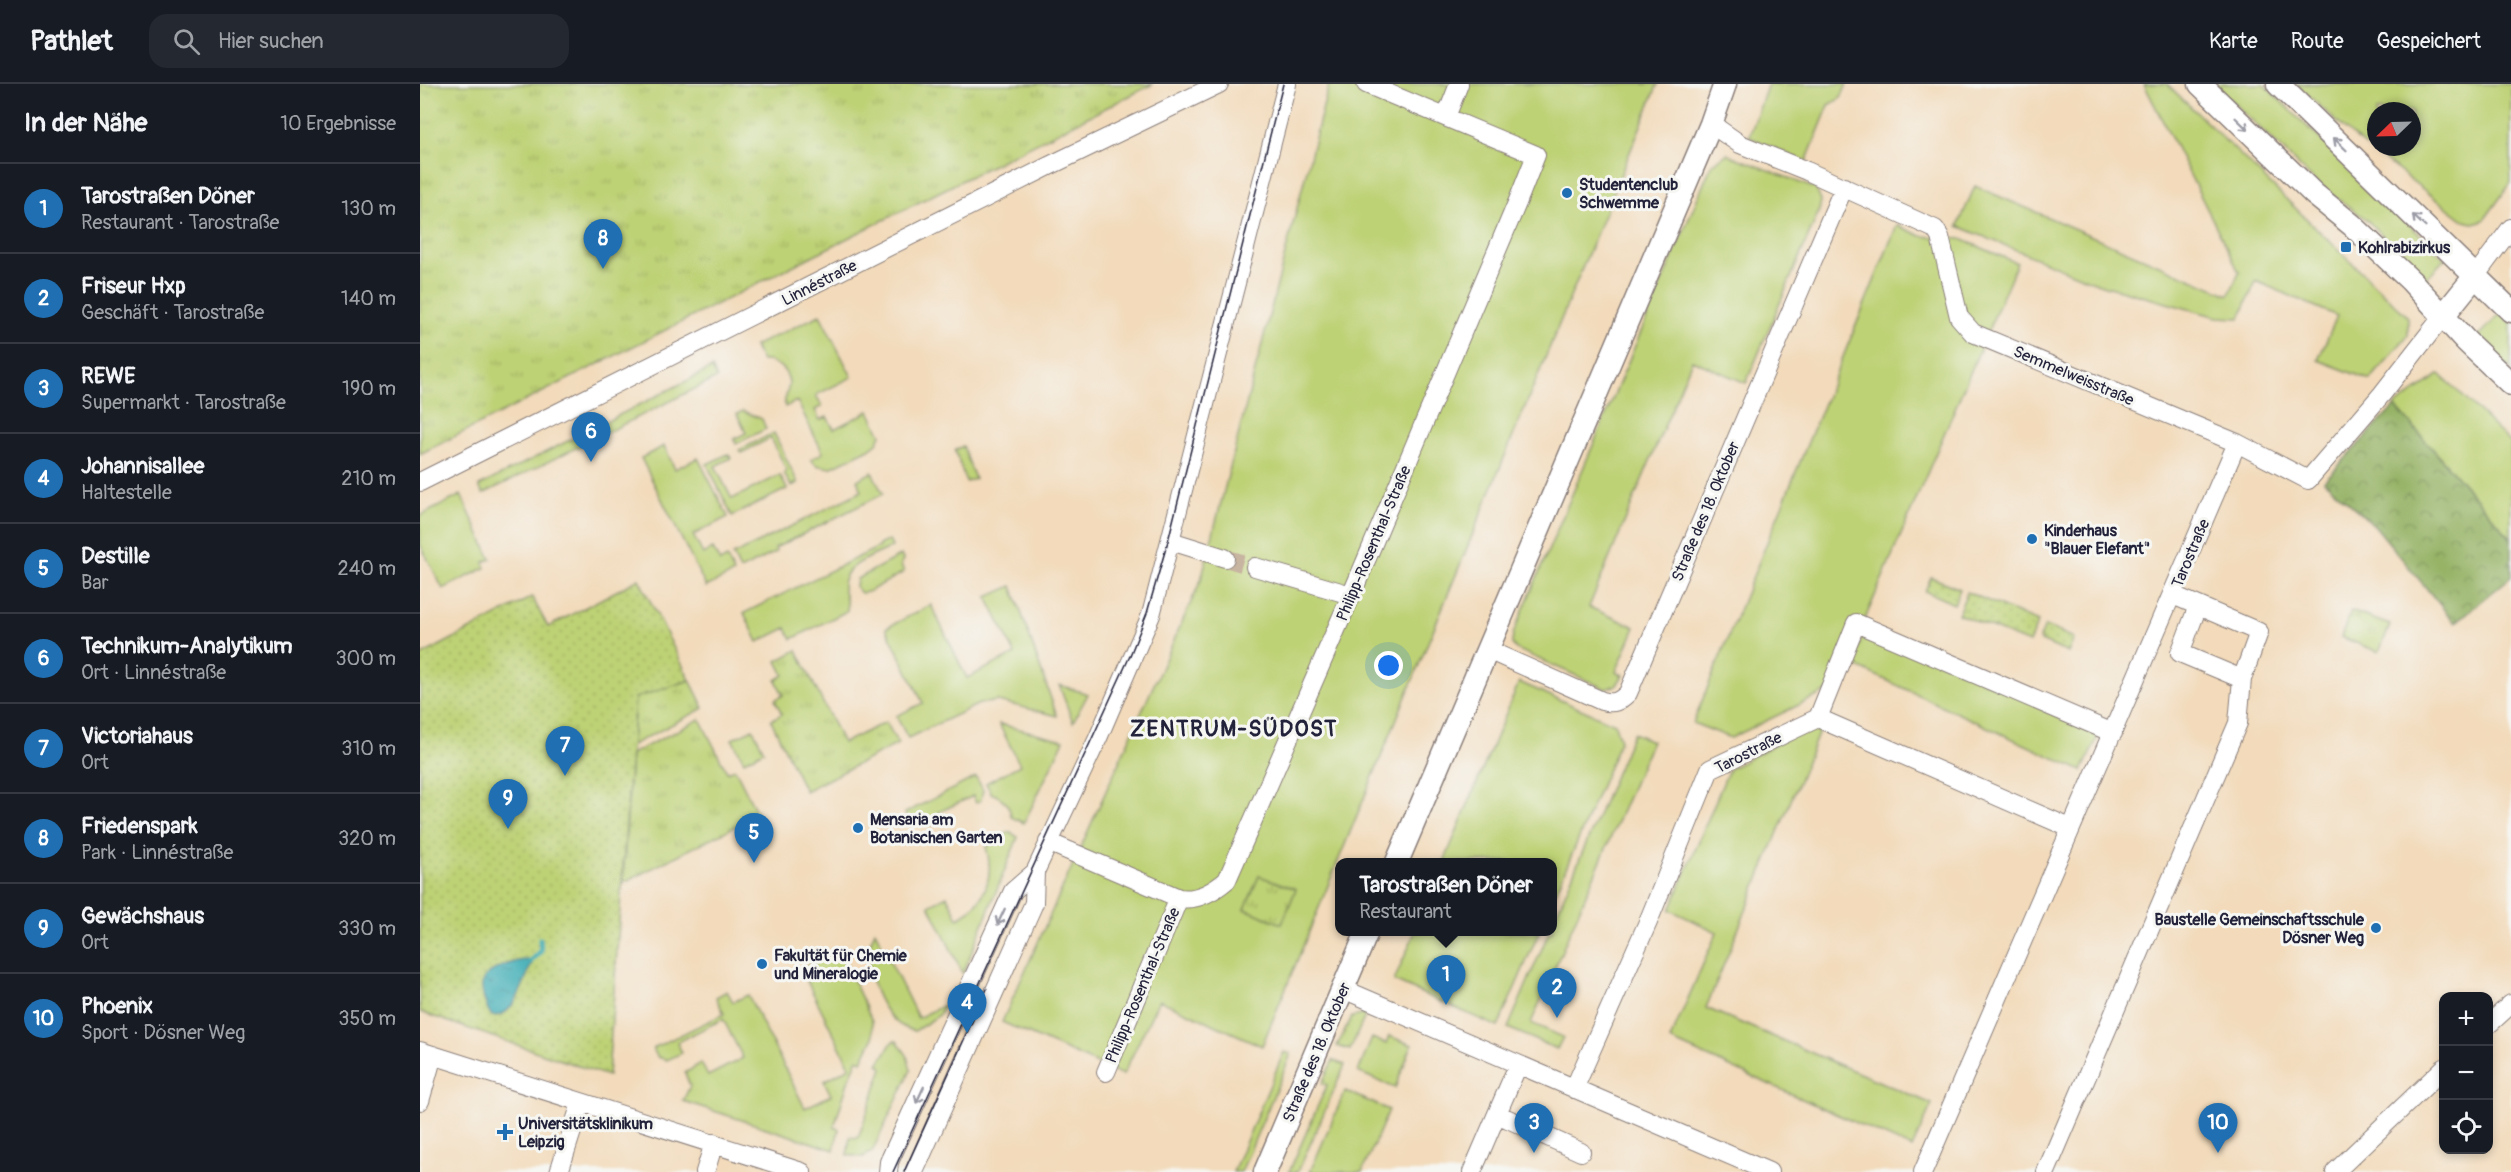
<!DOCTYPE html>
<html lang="de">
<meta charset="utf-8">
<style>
:root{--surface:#171b24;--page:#242831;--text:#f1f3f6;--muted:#9ea1a6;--line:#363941;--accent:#1f6fb2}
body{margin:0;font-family:Pangolin,sans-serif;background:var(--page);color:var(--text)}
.controls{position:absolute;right:18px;bottom:18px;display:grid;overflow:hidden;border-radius:12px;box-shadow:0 3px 9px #0003}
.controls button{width:54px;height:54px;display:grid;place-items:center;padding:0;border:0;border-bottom:2px solid var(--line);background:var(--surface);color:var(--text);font:30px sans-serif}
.compass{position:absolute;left:1947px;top:18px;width:54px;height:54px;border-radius:50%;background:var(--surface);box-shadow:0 3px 9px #0003;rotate:247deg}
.you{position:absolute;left:969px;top:582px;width:21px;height:21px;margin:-15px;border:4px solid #fff;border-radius:50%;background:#1a73e8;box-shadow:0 0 0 9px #1a73e833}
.badge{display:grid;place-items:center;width:39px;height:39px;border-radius:50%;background:var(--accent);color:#fff;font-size:20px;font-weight:700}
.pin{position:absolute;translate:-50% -50px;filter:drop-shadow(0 2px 3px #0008)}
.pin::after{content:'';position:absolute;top:32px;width:21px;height:18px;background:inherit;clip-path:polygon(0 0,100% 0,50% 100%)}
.popup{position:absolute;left:915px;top:774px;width:222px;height:78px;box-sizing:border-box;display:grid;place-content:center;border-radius:12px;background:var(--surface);filter:drop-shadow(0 2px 4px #0005);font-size:20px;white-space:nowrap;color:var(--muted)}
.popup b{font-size:22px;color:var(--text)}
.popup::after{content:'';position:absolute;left:50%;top:100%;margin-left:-12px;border:12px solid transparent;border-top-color:var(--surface)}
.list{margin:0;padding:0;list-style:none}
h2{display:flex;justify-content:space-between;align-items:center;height:78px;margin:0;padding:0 24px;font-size:26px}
h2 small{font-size:20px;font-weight:400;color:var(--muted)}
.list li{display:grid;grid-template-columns:39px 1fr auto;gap:18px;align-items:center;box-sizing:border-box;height:90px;padding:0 24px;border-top:2px solid var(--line)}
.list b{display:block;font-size:22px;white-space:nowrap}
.list p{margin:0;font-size:20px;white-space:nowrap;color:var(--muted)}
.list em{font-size:20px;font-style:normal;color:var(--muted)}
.icon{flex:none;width:33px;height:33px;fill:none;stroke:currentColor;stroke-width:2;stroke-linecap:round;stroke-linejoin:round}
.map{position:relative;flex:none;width:2091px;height:1088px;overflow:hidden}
header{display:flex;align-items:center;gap:36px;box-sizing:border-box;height:84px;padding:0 30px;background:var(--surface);border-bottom:2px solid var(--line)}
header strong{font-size:28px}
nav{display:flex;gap:33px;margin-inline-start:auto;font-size:21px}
.search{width:420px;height:54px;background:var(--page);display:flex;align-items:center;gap:15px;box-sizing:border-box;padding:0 21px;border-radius:18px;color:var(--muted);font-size:22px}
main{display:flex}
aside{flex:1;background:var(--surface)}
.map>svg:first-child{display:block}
</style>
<header>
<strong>Pathlet</strong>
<div class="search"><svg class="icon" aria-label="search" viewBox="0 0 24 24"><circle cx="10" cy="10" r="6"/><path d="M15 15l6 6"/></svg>Hier suchen</div>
<nav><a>Karte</a><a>Route</a><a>Gespeichert</a></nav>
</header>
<main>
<aside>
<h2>In der Nähe<small>10 Ergebnisse</small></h2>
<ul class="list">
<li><span class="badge">1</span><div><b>Tarostraßen Döner</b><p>Restaurant · Tarostraße</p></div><em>130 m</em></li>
<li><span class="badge">2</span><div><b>Friseur Hxp</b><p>Geschäft · Tarostraße</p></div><em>140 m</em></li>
<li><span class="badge">3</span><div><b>REWE</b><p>Supermarkt · Tarostraße</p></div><em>190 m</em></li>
<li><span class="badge">4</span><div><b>Johannisallee</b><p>Haltestelle</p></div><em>210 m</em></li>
<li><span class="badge">5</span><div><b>Destille</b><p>Bar</p></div><em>240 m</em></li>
<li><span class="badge">6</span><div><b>Technikum-Analytikum</b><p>Ort · Linnéstraße</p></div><em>300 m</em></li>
<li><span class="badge">7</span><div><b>Victoriahaus</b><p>Ort</p></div><em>310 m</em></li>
<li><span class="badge">8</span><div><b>Friedenspark</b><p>Park · Linnéstraße</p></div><em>320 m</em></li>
<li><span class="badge">9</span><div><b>Gewächshaus</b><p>Ort</p></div><em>330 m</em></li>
<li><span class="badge">10</span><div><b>Phoenix</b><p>Sport · Dösner Weg</p></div><em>350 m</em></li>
</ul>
</aside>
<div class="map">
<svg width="2091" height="1088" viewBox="0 0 2091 1088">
<defs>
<pattern id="forest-crowns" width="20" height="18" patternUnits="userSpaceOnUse" patternTransform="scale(1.5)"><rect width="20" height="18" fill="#96b366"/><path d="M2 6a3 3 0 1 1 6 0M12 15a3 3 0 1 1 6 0" fill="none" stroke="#7a9155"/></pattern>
<pattern id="park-tufts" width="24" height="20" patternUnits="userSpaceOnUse" patternTransform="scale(1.5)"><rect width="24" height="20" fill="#bdd174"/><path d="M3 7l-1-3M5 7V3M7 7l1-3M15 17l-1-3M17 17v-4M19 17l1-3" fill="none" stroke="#a2b365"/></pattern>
<pattern id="garden-dots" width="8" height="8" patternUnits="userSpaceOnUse" patternTransform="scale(1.5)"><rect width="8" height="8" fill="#bdd174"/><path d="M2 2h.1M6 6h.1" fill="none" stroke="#a2b365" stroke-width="1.8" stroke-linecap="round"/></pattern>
<pattern id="water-ripples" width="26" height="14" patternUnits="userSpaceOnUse" patternTransform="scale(1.5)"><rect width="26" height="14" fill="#39abb4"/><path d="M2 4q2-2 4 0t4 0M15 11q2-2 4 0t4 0" fill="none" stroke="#308b94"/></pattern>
</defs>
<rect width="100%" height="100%" fill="#f6f6f2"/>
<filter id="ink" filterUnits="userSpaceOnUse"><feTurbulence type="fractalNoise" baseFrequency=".0167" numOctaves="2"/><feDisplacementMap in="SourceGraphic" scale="12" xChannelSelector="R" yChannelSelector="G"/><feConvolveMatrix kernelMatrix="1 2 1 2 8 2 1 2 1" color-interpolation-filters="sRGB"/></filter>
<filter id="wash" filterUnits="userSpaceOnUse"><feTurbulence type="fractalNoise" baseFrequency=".008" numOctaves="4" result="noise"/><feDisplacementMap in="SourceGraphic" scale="24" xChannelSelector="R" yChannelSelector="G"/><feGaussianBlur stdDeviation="1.35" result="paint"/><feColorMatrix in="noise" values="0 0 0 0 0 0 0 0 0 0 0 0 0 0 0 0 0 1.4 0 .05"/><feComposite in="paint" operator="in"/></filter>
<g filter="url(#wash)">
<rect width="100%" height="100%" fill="#f2daba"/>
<path fill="#bdd174" stroke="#707a58" stroke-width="1.5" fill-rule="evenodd" d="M909 0H1238L842 962 739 916 703 991 582 938 781 496Z
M1348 0H1427L1421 14 1409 21 1386 78 1329 53Z
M1724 0H1747L1988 233V251L1950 296 1898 276 1917 232 1836 197 1820 234 1797 233 1679 200 1538 142 1555 102 1809 211 1819 188Z
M1794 0H1843L2025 175 2006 194 1947 136 1898 100Z
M1876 0H2091V99L2064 136 2053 139 2045 137 1929 49ZM1956 27H1992V63H1956Z
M1307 70 1396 105 1401 117 1399 127 1326 299 1272 276 1169 523 1215 543 1196 588 1203 591 1197 601 1186 605 1096 565 1092 560 1093 550 1292 80Z
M1477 141 1501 152 1541 155 1597 179 1416 603 1311 654 1273 639Z
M2081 229 2091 239V286L2057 254Z
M400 231 432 293 396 311 402 322 395 326 400 336 407 333 414 345 449 327 461 351 457 359 449 365 410 384 396 381 391 375 403 369 377 317 365 323C363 314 369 307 369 299 368 285 354 276 342 277L334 262Z
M292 284 297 294 63 410 59 402Z
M2020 290 2091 359V454L1975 322Z
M323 327 342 335 346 345 316 360 314 355 326 349 317 330Z
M354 349 378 399 371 402 364 389 367 387 351 354 321 369 319 366Z
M244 362 255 385 278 374 308 433 273 451 283 470 293 465 300 478 307 474 314 489 286 503 221 374Z
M543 362 555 395 546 398 535 366Z
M308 370 311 374 295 382 312 415 360 391 367 405 312 432 287 380Z
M452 388 463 410 355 464 356 468 320 486 313 471 442 407 437 396Z
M41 411 71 475 64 478 65 484 23 505 0 460V432Z
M469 456 472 463C455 472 422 480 423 503 424 512 429 517 427 527L372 555 366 544 338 558 324 529 459 463V461Z
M481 471 483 475 481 481 484 488 448 508 441 509 436 503 437 495Z
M592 502 637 632 578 617 559 620 488 654 476 632 503 619 466 544 511 521 547 594 595 570 567 513Z
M1446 546 1680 648 1662 687 1431 580Z
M1099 598 1195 640 1200 657 1133 815 1132 778H1024Z
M639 601 668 610 653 638Z
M579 640 644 656 604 739 591 733C590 720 582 713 571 709L566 699 600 681Z
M1394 640 1401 643 1286 924 1512 1020 1492 1064 1250 956 1297 848 1250 826 1309 685Z
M333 645 344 667 324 677 312 655Z
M1213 649 1232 657 1111 939 1143 953 1137 965 1088 944 1129 848H1132L1133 838Z
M556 693 563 706 561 716 556 719 553 712 519 728 522 736 510 742 506 733 491 741 485 729Z
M589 748 598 753 543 890 509 821 527 812 538 834C565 821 575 791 566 763Z
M455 847 498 934 524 921 518 932 495 947C464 942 445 893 449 865 449 859 453 853 455 847Z
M995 848H1119L1078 943 974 897Z
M419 865 452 937 453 954 442 977 438 975 429 995 414 1043 419 1045 414 1066 263 1017 270 1002 265 989 281 979 288 992 323 974 303 935 257 958 262 969 247 976 238 973 233 966 235 963 304 930 296 913 307 907 313 918 328 911 385 1024 411 1011 404 997 430 983 381 885Z
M946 930 930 966 917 962 932 933Z
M969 952 992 961 975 1004 938 988 952 954 966 960Z
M473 957H477L487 971 491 986 452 1068 443 1073 427 1071 430 1053 438 1054 463 984 458 980Z
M864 968 871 970 821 1088H813Z
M913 976 925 981 878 1088H869L907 1001 902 999Z
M925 1007 969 1026 942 1088H890Z"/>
<path fill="url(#forest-crowns)" stroke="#5c6a50" stroke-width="1.5" d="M1975 322 2091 454V493L2035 539 1955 442 1904 397Z"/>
<path fill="url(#park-tufts)" stroke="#707a58" stroke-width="1.5" d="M0 0H733L0 370Z
M1931 527 1970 541 1959 568 1921 553Z
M377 566 423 659 466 638 478 660 385 707 351 636 362 630 355 616 363 611 356 596 364 591 357 577Z
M270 596 284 624 212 661 215 613Z
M280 635 307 688 315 685 338 731 203 799 211 670Z
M839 792 876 805 862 840 825 825Z"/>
<path fill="url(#garden-dots)" stroke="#707a58" stroke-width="1.5" d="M1511 493 1540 505 1534 520 1505 507Z
M219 495 270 596 215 614 188 992 0 928V572L112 513 128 543Z
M1547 508 1618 538 1609 559 1538 530Z
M1625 542 1654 554 1648 569 1619 556Z"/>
<path fill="url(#water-ripples)" stroke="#2e6678" stroke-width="1.5" d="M108 875 112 879C104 897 95 934 72 932 66 924 56 899 67 891 76 883 95 877 108 875Z"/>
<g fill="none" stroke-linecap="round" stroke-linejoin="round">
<path stroke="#39abb4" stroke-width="5" d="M110 878 121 867 120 855"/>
</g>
</g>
<g filter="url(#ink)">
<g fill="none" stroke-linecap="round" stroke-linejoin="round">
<path stroke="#c8b5a1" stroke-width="18" stroke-dasharray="18 9" stroke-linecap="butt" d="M805 474 835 483"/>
<g stroke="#8a7e7a" stroke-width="20">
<path id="minor" d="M1026 33 1039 0
M1291 40 1320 60 1387 87 1515 145 1520 153 1539 233 1553 249 1817 359 1888 396 1962 310 2023 232
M2056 191 2091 144
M0 398 631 81 799 0
M751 457 805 474
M835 483 931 511
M1778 522 1760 569 1822 595
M1068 566 1182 617C1194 620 1199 618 1208 609L1424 103
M1398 634 1436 539 1693 649
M628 758 759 814C777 817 793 808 807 796L936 500 1097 119 1116 71 946 0
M923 905 1349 1088
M2068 941 2091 920
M0 967 382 1088
M686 988 759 814
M1154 1005 1228 838 1290 685 1398 634 1650 744
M0 1017 13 971
M1077 1030 1161 1068
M139 1088 161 1019
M285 1088 294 1059
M468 1088 469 1078 593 807 615 788
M494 1088 614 819 615 788 678 654 731 531 867 0
M1052 1088 1098 981
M1503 1088 1817 359
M1626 1088 1818 639 1822 595 1839 548 1753 511
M1915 1088 2024 984"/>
</g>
<g stroke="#8a7e7a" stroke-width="25">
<path id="major" d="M1780 0 1894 110 1932 141 1991 197 2046 257 2091 300
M1858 0 2091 227
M2023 232 2056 191
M977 778 1291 40 1305 0
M845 1088 947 848"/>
</g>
<use href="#minor" stroke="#fff" stroke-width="18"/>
<use href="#major" stroke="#fff" stroke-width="22"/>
<path stroke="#22223b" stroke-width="1.5" d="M473 1088 709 574 727 529 748 457 863 0
M484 1088 567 905"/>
</g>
<defs><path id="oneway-shaft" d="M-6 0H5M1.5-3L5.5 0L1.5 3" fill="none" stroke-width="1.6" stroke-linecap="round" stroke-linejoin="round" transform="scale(1.5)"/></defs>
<g stroke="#9c9ca7">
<use href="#oneway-shaft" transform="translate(1822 40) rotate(44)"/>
<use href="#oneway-shaft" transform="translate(1920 60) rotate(-136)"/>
<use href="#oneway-shaft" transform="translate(1999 137) rotate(-136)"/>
<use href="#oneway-shaft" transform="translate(581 833) rotate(115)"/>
<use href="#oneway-shaft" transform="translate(500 1011) rotate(115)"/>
</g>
</g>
<g fill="#1f6fb2" stroke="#f6f6f2" stroke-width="2">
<circle cx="1147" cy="109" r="6"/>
<rect x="1920" y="157" width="12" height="12" rx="3"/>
<circle cx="1612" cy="455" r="6"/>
<circle cx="438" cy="744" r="6"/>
<circle cx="1956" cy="844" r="6"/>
<circle cx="342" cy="880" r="6"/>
<path d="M82 1039h6v6h6v6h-6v6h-6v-6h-6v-6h6z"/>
</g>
<g text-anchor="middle" stroke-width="6" stroke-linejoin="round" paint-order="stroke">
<g font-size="16" font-weight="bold" fill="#22223b" stroke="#f6f6f2" text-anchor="start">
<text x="1159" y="106">Studentenclub<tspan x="1159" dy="18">Schwemme</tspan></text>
<text x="1938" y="169">Kohlrabizirkus</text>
<text x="1624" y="452">Kinderhaus<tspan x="1624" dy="18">"Blauer Elefant"</tspan></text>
<text x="450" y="741">Mensaria am<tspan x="450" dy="18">Botanischen Garten</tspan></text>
<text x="1944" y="841" text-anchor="end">Baustelle Gemeinschaftsschule<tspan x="1944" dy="18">Dösner Weg</tspan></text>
<text x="354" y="877">Fakultät für Chemie<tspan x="354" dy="18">und Mineralogie</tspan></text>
<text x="98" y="1045">Universitätsklinikum<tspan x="98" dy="18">Leipzig</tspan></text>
</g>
<g font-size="16" fill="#22223b" stroke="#f6f6f2">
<text transform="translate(399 198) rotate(-27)" y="6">Linnéstraße</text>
<text transform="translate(1654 291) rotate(23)" y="6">Semmelweisstraße</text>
<text transform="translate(1285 427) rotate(-67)" y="6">Straße des 18. Oktober</text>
<text transform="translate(953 459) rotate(-67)" y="6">Philipp-Rosenthal-Straße</text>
<text transform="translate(1770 469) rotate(-67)" y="6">Tarostraße</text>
<text transform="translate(1328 668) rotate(-27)" y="6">Tarostraße</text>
<text transform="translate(722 901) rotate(-67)" y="6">Philipp-Rosenthal-Straße</text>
<text transform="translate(896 968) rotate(-67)" y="6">Straße des 18. Oktober</text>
</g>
<g font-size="22" font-weight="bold" letter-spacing="1.5" fill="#22223b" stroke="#f6f6f2">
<text x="814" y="652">ZENTRUM-SÜDOST</text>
</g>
</g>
</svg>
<div class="controls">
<button>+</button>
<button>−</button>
<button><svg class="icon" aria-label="locate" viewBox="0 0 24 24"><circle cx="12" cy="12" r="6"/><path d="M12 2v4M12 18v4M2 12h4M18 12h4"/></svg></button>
</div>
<svg class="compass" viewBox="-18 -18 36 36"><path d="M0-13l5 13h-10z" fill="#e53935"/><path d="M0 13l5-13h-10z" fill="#9ea1a6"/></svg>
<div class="you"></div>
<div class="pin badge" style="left:1026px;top:921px">1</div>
<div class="popup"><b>Tarostraßen Döner</b>Restaurant</div>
<div class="pin badge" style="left:1137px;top:934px">2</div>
<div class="pin badge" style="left:1114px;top:1069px">3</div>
<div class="pin badge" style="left:547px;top:949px">4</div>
<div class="pin badge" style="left:334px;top:779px">5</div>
<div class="pin badge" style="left:171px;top:378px">6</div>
<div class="pin badge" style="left:145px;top:692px">7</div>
<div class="pin badge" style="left:183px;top:185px">8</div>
<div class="pin badge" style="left:88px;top:745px">9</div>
<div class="pin badge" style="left:1798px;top:1069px">10</div>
</div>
</main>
